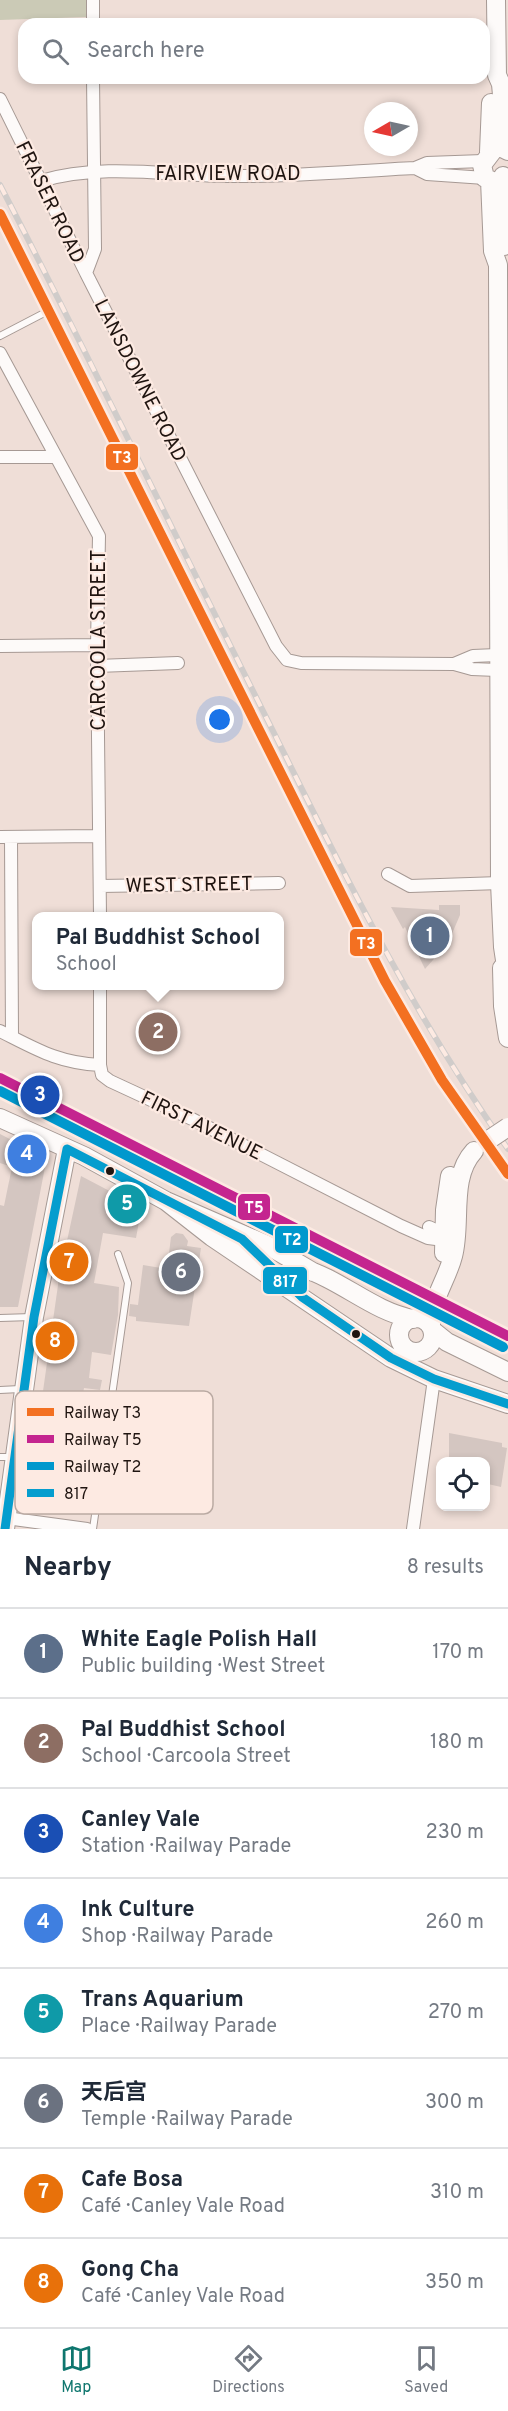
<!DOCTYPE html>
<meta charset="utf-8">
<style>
:root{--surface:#fff;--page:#f2f2f3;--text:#1f2937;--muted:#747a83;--line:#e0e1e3;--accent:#0f766e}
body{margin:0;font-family:Overpass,"Noto Sans SC",sans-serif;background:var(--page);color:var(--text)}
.controls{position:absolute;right:18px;bottom:18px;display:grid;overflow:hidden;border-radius:12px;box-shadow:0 3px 9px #0003}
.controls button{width:54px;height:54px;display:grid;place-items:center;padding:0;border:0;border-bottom:2px solid var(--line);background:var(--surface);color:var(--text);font:30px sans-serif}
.compass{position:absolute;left:364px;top:102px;width:54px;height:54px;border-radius:50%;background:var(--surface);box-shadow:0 3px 9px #0003;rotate:261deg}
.you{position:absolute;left:220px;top:720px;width:21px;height:21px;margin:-15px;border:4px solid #fff;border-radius:50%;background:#1a73e8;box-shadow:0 0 0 9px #1a73e833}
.badge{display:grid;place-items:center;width:39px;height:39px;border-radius:50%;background:var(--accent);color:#fff;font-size:20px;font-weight:700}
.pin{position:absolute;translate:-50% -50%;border:3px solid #fff;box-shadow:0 2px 6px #0006}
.popup{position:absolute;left:32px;top:912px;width:252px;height:78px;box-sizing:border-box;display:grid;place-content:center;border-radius:12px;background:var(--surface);filter:drop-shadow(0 2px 4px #0005);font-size:20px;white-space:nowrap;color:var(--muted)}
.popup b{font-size:22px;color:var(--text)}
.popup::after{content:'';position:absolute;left:50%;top:100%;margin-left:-12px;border:12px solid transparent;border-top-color:var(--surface)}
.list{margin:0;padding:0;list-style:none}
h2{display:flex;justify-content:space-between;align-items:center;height:78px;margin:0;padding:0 24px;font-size:26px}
h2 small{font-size:20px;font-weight:400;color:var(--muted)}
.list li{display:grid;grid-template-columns:39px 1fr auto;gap:18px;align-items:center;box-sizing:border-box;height:90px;padding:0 24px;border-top:2px solid var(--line)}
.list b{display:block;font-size:22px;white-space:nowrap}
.list p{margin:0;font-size:20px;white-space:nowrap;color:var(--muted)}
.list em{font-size:20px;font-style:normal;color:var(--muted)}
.icon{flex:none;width:33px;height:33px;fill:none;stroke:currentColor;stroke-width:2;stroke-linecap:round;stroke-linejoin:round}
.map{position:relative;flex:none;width:508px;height:1529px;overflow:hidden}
.search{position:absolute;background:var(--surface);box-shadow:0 3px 9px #0003;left:18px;right:18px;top:18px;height:66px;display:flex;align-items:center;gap:15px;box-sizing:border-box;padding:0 21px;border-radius:18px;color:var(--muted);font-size:22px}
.sheet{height:798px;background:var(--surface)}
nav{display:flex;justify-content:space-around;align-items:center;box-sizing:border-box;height:84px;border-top:2px solid var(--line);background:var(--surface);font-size:16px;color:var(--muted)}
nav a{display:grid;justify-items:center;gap:3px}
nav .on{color:var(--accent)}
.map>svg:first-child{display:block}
</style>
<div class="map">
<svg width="508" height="1529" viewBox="0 0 508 1529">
<rect width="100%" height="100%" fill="#efded7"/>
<path fill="#cbcab6" d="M0 0H86V17L0 20Z"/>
<path fill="#d4c6c1" d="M439 905H460V915L448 943 425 969 405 927 403 929 391 907 439 910Z
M0 1134 43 1156 46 1162 18 1307H0V1205L4 1206 12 1167 0 1163Z
M81 1176 140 1207 138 1216H140L136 1238 103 1233 94 1283 119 1287 118 1315 111 1355 92 1352 89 1378 102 1380 100 1390 84 1388 73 1452 63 1451 59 1479 70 1480 69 1490 91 1493 89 1511 32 1502 28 1497 59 1278Z
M176 1233 183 1234 188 1241 187 1246 201 1248 189 1326 136 1321V1317L129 1316 130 1304 138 1305 143 1265 167 1269 171 1237Z
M449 1433 502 1443V1447L507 1448 501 1487 488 1484 486 1461H449Z"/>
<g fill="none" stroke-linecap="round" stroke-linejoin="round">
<g stroke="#a69994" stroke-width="8">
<path id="service" d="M0 336 48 311
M0 1318 32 1317
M0 1390 20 1389
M0 1457H14
M93 1529 128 1283 118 1254"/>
</g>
<g stroke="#a69994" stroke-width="14">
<path id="minor" d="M93 0V24
M93 78 95 249 86 273 276 646 287 660 301 663 454 664 472 669 497 670
M0 99 86 273
M415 168 427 174 485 178
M41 181C100 163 167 175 228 176 290 177 353 171 415 168L427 163 483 161
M0 353 99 536 97 645 100 916
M0 457H56
M0 646 97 645
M454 664 473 656 497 655
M97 666 178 663
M0 837 99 836
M11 837 12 1037
M388 874 410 886 500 883
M100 886 279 883
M0 1031C36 1049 58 1063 100 1065L102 1075 110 1081 192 1119 401 1226 428 1238 444 1240
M100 1065V986
M429 1227 440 1232 444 1241
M6 1518 87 1529
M413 1529 434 1379"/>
</g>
<g stroke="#a69994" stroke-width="20">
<path id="secondary" d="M496 0 497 75 501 84 507 150
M489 152 491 103
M503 176 504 246
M490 180 493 251 498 265 500 883 503 947 508 980
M499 180 495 182 485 178 482 165 495 148H502L508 151
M502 968 503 1006 508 1038
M0 1118 84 1156 166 1201 267 1245 313 1272
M166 1201 212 1237 391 1358 434 1379 508 1404
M444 1253 445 1210 450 1176
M302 1268C342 1280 372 1311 413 1319
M399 1335a17 17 0 1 1 34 0a17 17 0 1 1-34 0Z
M431 1327C430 1301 447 1280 453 1256 462 1223 449 1178 474 1151
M432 1330 447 1342 508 1372
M5 1529 34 1317 67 1149"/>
</g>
<use href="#service" stroke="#fdfaf9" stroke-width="6"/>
<use href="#minor" stroke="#fdfaf9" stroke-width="12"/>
<use href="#secondary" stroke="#fdfaf9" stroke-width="18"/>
<g stroke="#d0ccca" stroke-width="6">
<path id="rail" d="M0 185C95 368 184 554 277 739 347 880 416 1020 508 1149"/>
</g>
<use href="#rail" stroke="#fdeae2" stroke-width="4" stroke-dasharray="11" stroke-linecap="butt"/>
<g stroke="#a69994" stroke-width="20" stroke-linecap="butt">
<path id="secondary-bridge" d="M490 1139 508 1127"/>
</g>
<use href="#secondary-bridge" stroke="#fdfaf9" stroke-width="18"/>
<g stroke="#fdeae2" stroke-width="14">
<path id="bus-1" d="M67 1149 242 1239 302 1297 391 1358 434 1379 508 1404
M5 1529 34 1317 67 1149"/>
</g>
<use href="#bus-1" stroke="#059dce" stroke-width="9"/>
<g stroke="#fdeae2" stroke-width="15">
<path id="rail-1" d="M0 214 385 981 442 1080 508 1174"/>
</g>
<g stroke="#fdeae2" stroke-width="15">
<path id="rail-2" d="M0 1078 508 1336"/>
</g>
<g stroke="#fdeae2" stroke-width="15">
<path id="rail-3" d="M0 1091 503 1347"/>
</g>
<use href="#rail-1" stroke="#f37021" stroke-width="10"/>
<use href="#rail-2" stroke="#c4258f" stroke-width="10"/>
<use href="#rail-3" stroke="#0098cd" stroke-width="10"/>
</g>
<g fill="#1f1410" stroke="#fdeae2" stroke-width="2">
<circle cx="110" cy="1171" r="5"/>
<circle cx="356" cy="1334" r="5"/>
</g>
<g text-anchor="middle" stroke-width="4.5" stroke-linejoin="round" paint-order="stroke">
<g font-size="20" fill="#1f1410" stroke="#fdeae2">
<text x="228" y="180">FAIRVIEW ROAD</text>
<text transform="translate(51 202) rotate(64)" y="7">FRASER ROAD</text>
<text transform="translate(141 380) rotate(63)" y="7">LANSDOWNE ROAD</text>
<text transform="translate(98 640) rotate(-90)" y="7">CARCOOLA STREET</text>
<text transform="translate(189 884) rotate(-1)" y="7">WEST STREET</text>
<text transform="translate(202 1125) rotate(26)" y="7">FIRST AVENUE</text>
</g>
</g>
<rect x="15" y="1391" width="198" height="123" rx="9" fill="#fdeae2" stroke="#baaaa3" stroke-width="1.5"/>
<rect x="27" y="1408" width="27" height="8" fill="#f37021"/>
<rect x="27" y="1435" width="27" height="8" fill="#c4258f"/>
<rect x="27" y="1462" width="27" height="8" fill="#0098cd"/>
<rect x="27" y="1489" width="27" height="8" fill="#059dce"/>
<g font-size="16" fill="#1f1410">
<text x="64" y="1418">Railway T3</text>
<text x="64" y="1445">Railway T5</text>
<text x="64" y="1472">Railway T2</text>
<text x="64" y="1499">817</text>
</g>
<g stroke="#fdeae2" stroke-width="2">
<rect x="105" y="443" width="34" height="28" rx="6" fill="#f37021"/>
<rect x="349" y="928" width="34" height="29" rx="6" fill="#f37021"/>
<rect x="237" y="1193" width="34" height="28" rx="6" fill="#c4258f"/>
<rect x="274" y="1225" width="35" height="29" rx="6" fill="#0098cd"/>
<rect x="262" y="1266" width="46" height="29" rx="6" fill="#059dce"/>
</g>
<g font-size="16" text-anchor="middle" font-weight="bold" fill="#fff">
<text x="122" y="463">T3</text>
<text x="366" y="949">T3</text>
<text x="254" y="1213">T5</text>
<text x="292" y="1245">T2</text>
<text x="285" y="1287">817</text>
</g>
</svg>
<div class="controls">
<button><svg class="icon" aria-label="locate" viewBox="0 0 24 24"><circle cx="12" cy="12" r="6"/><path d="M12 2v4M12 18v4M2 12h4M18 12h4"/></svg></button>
</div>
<svg class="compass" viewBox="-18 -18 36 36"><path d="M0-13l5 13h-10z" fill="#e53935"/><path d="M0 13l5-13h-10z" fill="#747a83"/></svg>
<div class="you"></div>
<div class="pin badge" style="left:430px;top:936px;background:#5c6f8a">1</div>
<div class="pin badge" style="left:158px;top:1032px;background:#8d6e63">2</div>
<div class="popup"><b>Pal Buddhist School</b>School</div>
<div class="pin badge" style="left:40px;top:1095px;background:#1a4fb4">3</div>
<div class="pin badge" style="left:27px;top:1154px;background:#3f7fe0">4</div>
<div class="pin badge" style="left:127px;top:1204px;background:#0f9aa8">5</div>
<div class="pin badge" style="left:181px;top:1272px;background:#6b7280">6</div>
<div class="pin badge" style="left:69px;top:1262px;background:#e8710a">7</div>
<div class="pin badge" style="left:55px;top:1341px;background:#e8710a">8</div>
<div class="search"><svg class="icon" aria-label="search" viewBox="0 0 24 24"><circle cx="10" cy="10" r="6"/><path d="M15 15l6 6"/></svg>Search here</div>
</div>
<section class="sheet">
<h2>Nearby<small>8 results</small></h2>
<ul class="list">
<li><span class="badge" style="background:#5c6f8a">1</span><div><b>White Eagle Polish Hall</b><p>Public building · West Street</p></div><em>170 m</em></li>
<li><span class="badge" style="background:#8d6e63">2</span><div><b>Pal Buddhist School</b><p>School · Carcoola Street</p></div><em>180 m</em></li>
<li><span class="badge" style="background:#1a4fb4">3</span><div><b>Canley Vale</b><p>Station · Railway Parade</p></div><em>230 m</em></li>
<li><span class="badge" style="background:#3f7fe0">4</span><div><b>Ink Culture</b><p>Shop · Railway Parade</p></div><em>260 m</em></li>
<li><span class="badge" style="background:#0f9aa8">5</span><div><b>Trans Aquarium</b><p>Place · Railway Parade</p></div><em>270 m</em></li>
<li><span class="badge" style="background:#6b7280">6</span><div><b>天后宫</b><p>Temple · Railway Parade</p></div><em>300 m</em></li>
<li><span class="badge" style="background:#e8710a">7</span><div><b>Cafe Bosa</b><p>Café · Canley Vale Road</p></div><em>310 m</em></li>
<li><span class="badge" style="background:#e8710a">8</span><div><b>Gong Cha</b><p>Café · Canley Vale Road</p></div><em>350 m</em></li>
</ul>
</section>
<nav>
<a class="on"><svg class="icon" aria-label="map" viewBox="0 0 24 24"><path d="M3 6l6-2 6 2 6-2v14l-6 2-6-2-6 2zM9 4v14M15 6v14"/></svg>Map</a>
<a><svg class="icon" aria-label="directions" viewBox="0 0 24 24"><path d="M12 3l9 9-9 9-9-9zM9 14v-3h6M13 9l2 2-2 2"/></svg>Directions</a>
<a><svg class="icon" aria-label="saved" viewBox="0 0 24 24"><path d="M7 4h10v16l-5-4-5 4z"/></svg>Saved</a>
</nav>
